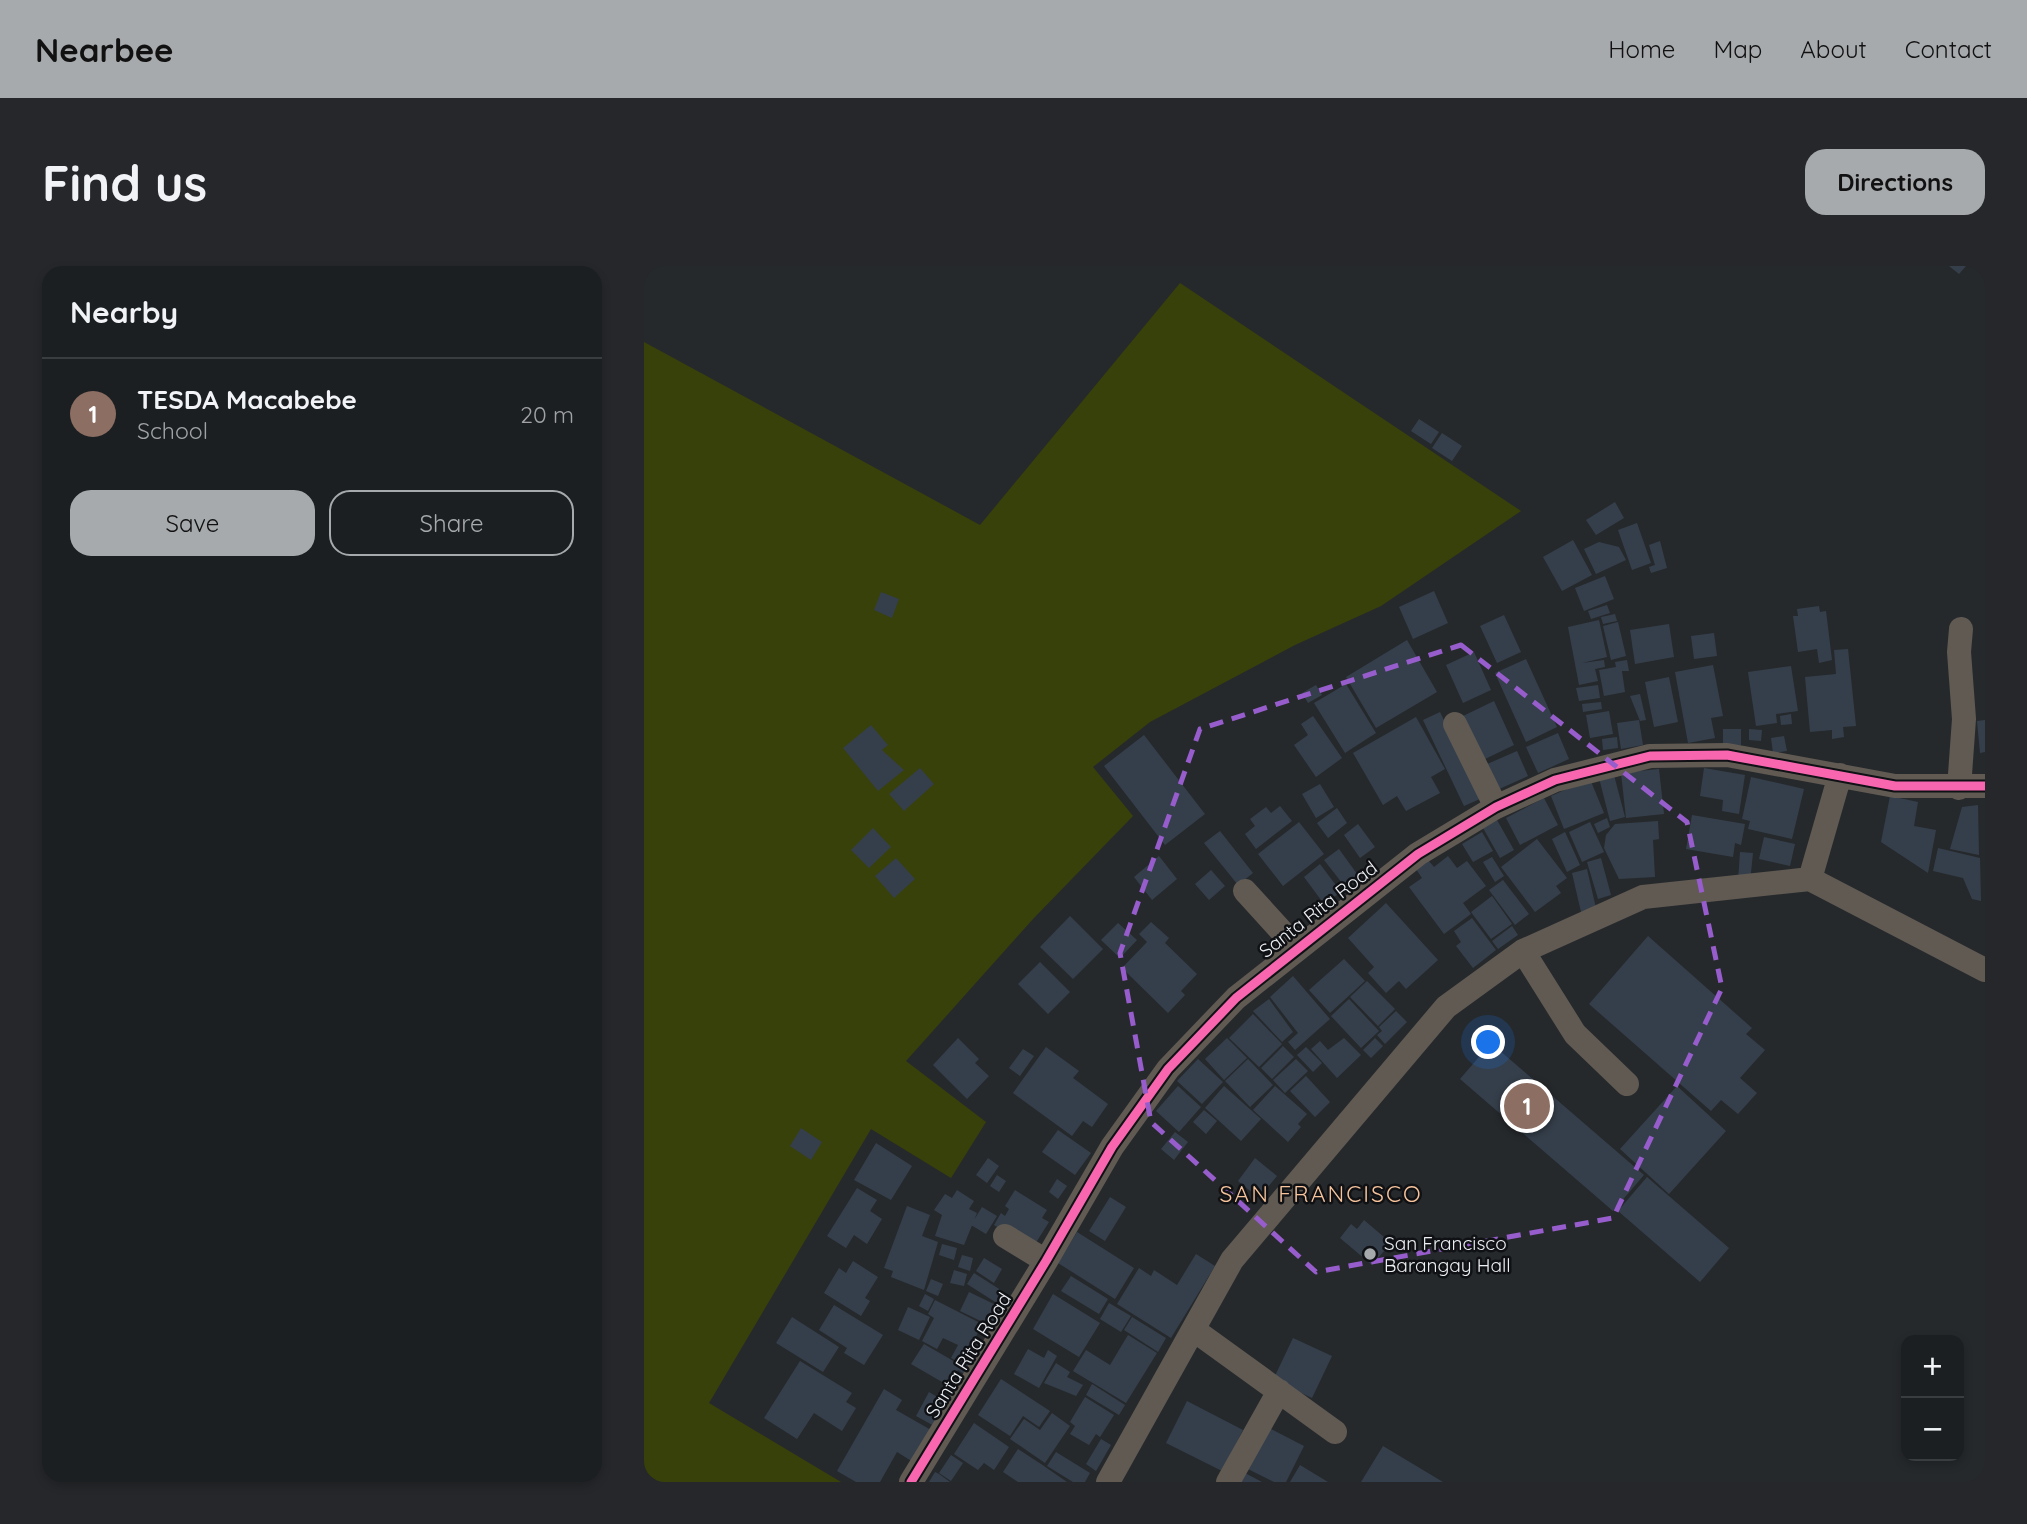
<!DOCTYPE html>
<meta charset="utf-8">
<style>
:root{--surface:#1c1f21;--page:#25272a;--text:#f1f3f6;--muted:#a0a2a5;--line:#3a3d3f;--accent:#a7aaad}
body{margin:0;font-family:Quicksand,sans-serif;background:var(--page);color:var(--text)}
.controls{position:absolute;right:21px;bottom:21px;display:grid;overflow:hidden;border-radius:14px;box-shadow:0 4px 10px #0003}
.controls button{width:63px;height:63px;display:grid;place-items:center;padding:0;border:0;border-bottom:2px solid var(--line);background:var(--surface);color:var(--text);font:35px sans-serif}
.you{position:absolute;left:845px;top:777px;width:24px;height:24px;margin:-18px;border:5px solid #fff;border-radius:50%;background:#1a73e8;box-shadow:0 0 0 10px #1a73e833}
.badge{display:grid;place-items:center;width:46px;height:46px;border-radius:50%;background:var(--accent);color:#fff;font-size:23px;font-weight:700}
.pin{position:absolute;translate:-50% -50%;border:4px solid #fff;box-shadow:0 2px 7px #0006}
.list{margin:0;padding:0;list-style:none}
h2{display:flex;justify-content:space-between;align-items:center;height:91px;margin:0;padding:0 28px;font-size:30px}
h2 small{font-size:23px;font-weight:400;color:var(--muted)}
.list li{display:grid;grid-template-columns:46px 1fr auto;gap:21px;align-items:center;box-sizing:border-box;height:112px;padding:0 28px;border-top:2px solid var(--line)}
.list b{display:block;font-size:26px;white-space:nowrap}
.list p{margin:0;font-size:23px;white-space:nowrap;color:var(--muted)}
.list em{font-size:23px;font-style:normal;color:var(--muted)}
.actions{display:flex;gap:14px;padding:21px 28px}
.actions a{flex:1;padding:16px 0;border:2px solid var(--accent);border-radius:21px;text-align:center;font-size:24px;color:var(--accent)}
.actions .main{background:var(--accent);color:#111}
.map{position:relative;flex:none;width:1341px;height:1216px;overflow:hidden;border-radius:21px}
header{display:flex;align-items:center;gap:42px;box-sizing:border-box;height:98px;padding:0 35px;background:var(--accent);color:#111}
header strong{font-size:33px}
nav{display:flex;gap:38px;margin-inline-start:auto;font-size:24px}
.intro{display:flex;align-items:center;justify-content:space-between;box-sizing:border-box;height:168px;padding:0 42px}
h1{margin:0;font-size:49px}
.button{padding:18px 32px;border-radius:21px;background:var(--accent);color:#111;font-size:24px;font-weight:700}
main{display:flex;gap:42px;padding:0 42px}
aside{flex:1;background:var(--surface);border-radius:21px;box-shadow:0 4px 10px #0003}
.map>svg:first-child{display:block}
</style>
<header>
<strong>Nearbee</strong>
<nav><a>Home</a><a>Map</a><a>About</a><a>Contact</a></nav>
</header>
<div class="intro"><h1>Find us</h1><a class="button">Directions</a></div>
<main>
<aside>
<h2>Nearby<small></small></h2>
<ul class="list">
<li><span class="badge" style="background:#8d6e63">1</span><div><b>TESDA Macabebe</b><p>School</p></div><em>20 m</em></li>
</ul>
<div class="actions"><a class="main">Save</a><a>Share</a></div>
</aside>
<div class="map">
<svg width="1341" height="1216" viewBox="0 0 1341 1216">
<rect width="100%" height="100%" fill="#26292c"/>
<path fill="#384109" d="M536 17 877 245 737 340 651 379 506 456 449 501 489 550 389 653 262 795 342 856 307 912 227 863 65 1137 197 1216H0V76L336 259Z"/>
<path fill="#353f4b" d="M1305 0H1322L1315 8Z
M775 153 795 166 787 178 767 165Z
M798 167 818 180 808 195 788 182Z
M971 236 980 252 952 269 942 254Z
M993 257 1007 297 988 304 974 264Z
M929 274 948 309 918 325 899 291Z
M1016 275 1023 302 1007 307 1005 301 1011 299 1005 279Z
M955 276 975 281 982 294 952 308 940 283Z
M961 310 970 333 940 345 931 322Z
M790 325 804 357 769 373 755 341Z
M237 326 255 333 248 352 230 344Z
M963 339 966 347 947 353 944 345Z
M1175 340 1176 346 1182 345 1188 394 1175 397 1173 383 1154 386 1149 350H1154L1153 343Z
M971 348 973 355 959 358 957 351Z
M860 349 877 386 853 397 836 360Z
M955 354 963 391 938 397 960 394 961 401 951 403 954 415 935 419 924 361Z
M974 356 982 390 967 394 959 360Z
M1025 358 1030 391 991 398 986 364Z
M1070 367 1073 390 1050 393 1047 370Z
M763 374 793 426 732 462 702 411Z
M1204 383 1212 460 1199 461 1200 471 1188 473V464L1166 466 1161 411 1192 408 1190 384Z
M830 386 847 424 819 437 802 399Z
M882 393 913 461 882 476 851 407Z
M983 394 985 405H978L981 426 960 430 955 404 972 401 971 396Z
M1069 399 1079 450 1067 452 1071 472 1044 477 1031 406Z
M1147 400 1154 445 1132 448 1133 457 1112 460 1104 406Z
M1025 411 1034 456 1010 461 1001 416Z
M702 418 732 467 701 487 670 437Z
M672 419 678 429 664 437 658 427Z
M954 419 956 432 935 435 932 422Z
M996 428 1002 454 996 455 986 430Z
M850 435 870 479 839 494 819 450Z
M957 436 958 443 939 446 938 438Z
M965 445 969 468 946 472 942 449Z
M796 446 838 532 820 540 779 454Z
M1147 448 1148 458 1137 459 1136 450Z
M669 450 698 492 672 511 650 479 664 469 657 458Z
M772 451 801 503 787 511 796 527 762 545 753 530 739 539 709 487Z
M995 454 999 479 977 483 973 457Z
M1341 454V486L1336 487 1333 455Z
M227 459 244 479 238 484 260 504 234 525 199 482Z
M1079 463H1097V479H1079Z
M1105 463 1118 464 1117 475 1105 474Z
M914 467 925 493 894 507 882 481Z
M500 469 561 548 521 579 460 500Z
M1140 470 1143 485 1129 487 1127 472Z
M973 471 974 482 959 484 958 473Z
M873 485 884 510 853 524 841 499Z
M276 502 290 518 260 545 245 528Z
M1060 502 1101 509 1095 548 1078 545 1079 534 1056 530Z
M1015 503 1020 548 982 552 977 507Z
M970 509 981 551 966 555 955 512Z
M1107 511 1160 523 1148 573 1104 563 1106 555 1098 553Z
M946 513 960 547 920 563 907 530Z
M676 518 690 541 672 552 658 528Z
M1246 530 1274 536 1270 560 1292 564 1284 607 1237 576Z
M900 532 914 559 876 579 862 552Z
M1334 539 1335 589 1306 583 1318 541Z
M636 540 648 555 612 583 601 568 611 560 606 553 622 541 627 547Z
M693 542 703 557 684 572 673 557Z
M1048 549 1101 558 1097 579 1091 577 1089 591 1042 583Z
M963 552 966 561 954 567 950 558Z
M853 554 870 584 856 592 839 562Z
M1014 555 1015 573 1009 574 1011 611 975 613 960 582 962 569 971 558Z
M655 556 680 588 639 620 614 588Z
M946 556 960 586 938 596 925 566Z
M714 558 731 581 716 592 700 569Z
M229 562 247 581 225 602 207 584Z
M576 565 609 607 594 619 560 577Z
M838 566 849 585 829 596 818 578Z
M921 566 936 599 923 606 908 573Z
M1120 571 1151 578 1146 600 1115 593Z
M893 573 923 612 912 620 917 627 891 646 857 601Z
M1294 582 1336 592 1337 635 1328 633 1319 612 1289 605Z
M695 583 716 612 702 622 680 594Z
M1096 586 1109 587 1106 616 1094 615Z
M515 590 533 613 508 634 490 611Z
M804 590 813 602 823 595 842 620 819 637 827 648 800 668 765 621 778 612 772 603 784 594 790 601Z
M848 591 860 610 851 616 839 596Z
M252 592 271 613 250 632 231 610Z
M957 592 967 629 954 633 943 596Z
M676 598 697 626 680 638 660 611Z
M943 603 952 642 937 646 928 607Z
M567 604 581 620 565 634 551 618Z
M859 614 885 648 871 659 845 624Z
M848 630 868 658 847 673 827 646Z
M742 637 794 694 762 723 755 715 742 727 724 707 730 701 704 672Z
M426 650 459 683 429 713 396 681Z
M828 652 852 684 829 702 812 680 817 676 810 665Z
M507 656 525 672 521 677 553 708 537 725 541 729 524 747 478 702 503 676 495 668Z
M474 657 493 674 476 692 457 674Z
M868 660 874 669 854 683 848 675Z
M1004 670 1108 762 1102 768 1121 784 1096 812 1113 827 1094 848 1077 834 1067 845 945 738Z
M700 693 721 715 686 747 665 724Z
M396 696 426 726 404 748 374 718Z
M649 710 686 753 651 784 644 776 654 767 626 731Z
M723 715 751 743 734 760 706 731Z
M625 733 649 766 638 776 609 745Z
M705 733 735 765 717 782 687 750Z
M752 745 763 756 741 778 733 769 738 765 735 761Z
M609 748 638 778 615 801 585 772Z
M314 772 335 793 331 797 345 810 323 833 289 799Z
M583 772 603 792 580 814 561 793Z
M700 772 717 789 693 812 667 783 676 775 684 784Z
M731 772 739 780 727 792 719 784Z
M847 777 1000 909 969 945 816 813Z
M639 780 650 791 628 813 617 802Z
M402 781 435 805 429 812 464 838 448 861 439 855 428 870 369 827Z
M662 781 678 797 669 806 653 789Z
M379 783 390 790 376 810 365 802Z
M554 793 579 816 558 838 533 815Z
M604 793 629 819 606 841 581 815Z
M652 793 664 805 641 827 629 814Z
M662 810 686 836 671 851 646 825Z
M534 820 557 841 535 866 512 845Z
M580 820 617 853 597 875 561 842Z
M631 820 663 848 654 858 657 861 644 876 609 844Z
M1033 820 1082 865 1025 928 976 883Z
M560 844 573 855 562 868 549 856Z
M157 862 178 876 167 894 146 880Z
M414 864 447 887 431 909 398 886Z
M531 866 544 876 530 894 517 883Z
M232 877 268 900 247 934 210 914Z
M344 892 355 900 343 917 332 909Z
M611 892 633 910 615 932 594 915Z
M353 909 362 915 355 926 346 920Z
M1003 911 1085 982 1056 1016 974 945Z
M413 913 423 920 414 933 405 926Z
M213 922 233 934 226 945 238 953 223 978 210 969 202 982 183 970Z
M313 924 330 935 325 943 333 947 320 979 291 970 298 949 290 944 301 928 308 932Z
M371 924 403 944 398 952 405 956 388 983 350 959 357 947 361 950 365 943 361 940Z
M466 931 482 941 461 975 445 965Z
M263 940 286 949 278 970 294 976 280 1024 247 1011 249 1005 240 1002Z
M338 941 353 950 342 968 327 959Z
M720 954 747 977 728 999 696 972 707 958 713 963Z
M433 966 490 1002 471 1033 414 997Z
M298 978 313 982 310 994 295 989Z
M552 988 571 1000 527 1072 473 1038 495 1002 507 1010 510 1004 533 1019Z
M318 989 329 992 326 1005 314 1001Z
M340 992 358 1003 350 1017 332 1005Z
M209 995 234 1011 221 1032 226 1035 217 1050 180 1027 195 1002 202 1007Z
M310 1004 323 1008 320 1020 306 1017Z
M330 1007 363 1028 356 1039 323 1018Z
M427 1010 464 1033 455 1048 417 1025Z
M287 1013 299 1018 294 1030 282 1025Z
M325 1026 356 1041 347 1060 316 1045Z
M281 1028 290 1033 284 1045 275 1040Z
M409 1028 456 1057 435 1091 389 1063Z
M291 1034 338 1058 327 1081 336 1086 328 1103 307 1092 314 1079 299 1072 293 1083 278 1075 290 1052 284 1048Z
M465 1037 487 1050 477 1066 456 1053Z
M190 1039 239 1069 220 1099 200 1087 203 1082 175 1064Z
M264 1041 286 1051 275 1074 254 1064Z
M148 1051 195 1081 179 1106 132 1077Z
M488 1051 522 1072 514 1086 480 1064Z
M484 1069 513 1087 482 1137 429 1105 442 1084 466 1099Z
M649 1072 688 1090 668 1132 629 1114Z
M280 1078 325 1104 322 1109 314 1104 305 1120 267 1098Z
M384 1083 400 1092 404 1084 413 1090 395 1122 370 1108Z
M156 1095 208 1127 202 1136 212 1142 198 1165 170 1147 153 1173 120 1152Z
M412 1097 426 1106 423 1111 439 1119 432 1130 400 1117Z
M357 1113 406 1145 395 1161 379 1150 366 1170 334 1149Z
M448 1118 481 1139 475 1149 442 1129Z
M240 1123 258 1134 252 1144 287 1164 269 1196 253 1186 236 1216H212L193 1205Z
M285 1126 305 1138 292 1161 272 1150Z
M441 1131 470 1149 456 1171 452 1168 445 1179 426 1168 431 1160 426 1156Z
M543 1135 599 1164 578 1205 522 1177Z
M408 1147 426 1160 401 1197 366 1173 380 1153 396 1164Z
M330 1157 365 1181 350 1204 340 1197 334 1204 310 1188Z
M625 1162 660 1180 642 1216H630L604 1203Z
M457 1173 467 1179 452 1205 442 1198Z
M739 1180 799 1216H717Z
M374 1183 397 1198 423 1216H374L359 1206Z
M412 1186 446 1207 441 1216H429L403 1200Z
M307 1189 319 1197 307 1215 295 1207Z
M656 1199 684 1216H646Z
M291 1206 295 1208 306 1216H285Z
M601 1207 618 1216H596Z"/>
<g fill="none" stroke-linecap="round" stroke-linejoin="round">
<path stroke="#605a53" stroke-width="24" d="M811 458 852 541
M1315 522 1320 453 1315 386 1317 363
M1166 613 1196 509
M601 625 652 681
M879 685 931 768 983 818
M361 970 402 995
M550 1064 691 1166
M267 1216 402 995 468 881 524 803 592 732 774 588 852 541 911 514 1006 490 1083 489 1251 520H1341
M464 1216 588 994 802 741 879 685 999 631 1166 613 1341 704
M584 1216 635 1125"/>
<g stroke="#0f1114" stroke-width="13">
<path id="cycleway" d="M267 1216 402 995 468 881 524 803 592 732 774 588 852 541 911 514 1006 490 1083 489 1251 520H1341"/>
</g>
<use href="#cycleway" stroke="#f766af" stroke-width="9"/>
</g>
<path fill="none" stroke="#975dcc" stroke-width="5" stroke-dasharray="14 9" stroke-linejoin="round" d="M817 379 1043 556 1078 722 969 952 672 1006 507 856 476 687 556 463Z"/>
<circle fill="#a7aaad" stroke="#0f1114" stroke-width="2.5" cx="726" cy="988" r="7"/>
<g text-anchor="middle" stroke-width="5" stroke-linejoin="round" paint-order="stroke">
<g font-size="19" fill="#eceff3" stroke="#0f1114">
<text transform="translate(674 643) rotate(-38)" y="7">Santa Rita Road</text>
<text transform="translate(324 1089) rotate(-58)" y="7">Santa Rita Road</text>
</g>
<g font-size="19" fill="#eceff3" stroke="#0f1114" text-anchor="start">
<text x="740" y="984">San Francisco<tspan x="740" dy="22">Barangay Hall</tspan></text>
</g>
<g font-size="23" letter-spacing="2" fill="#f8c49c" stroke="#0f1114">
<text x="677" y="936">SAN FRANCISCO</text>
</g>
</g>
</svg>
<div class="controls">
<button>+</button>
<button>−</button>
</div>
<div class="you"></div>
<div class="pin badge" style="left:883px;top:840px;background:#8d6e63">1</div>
</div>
</main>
